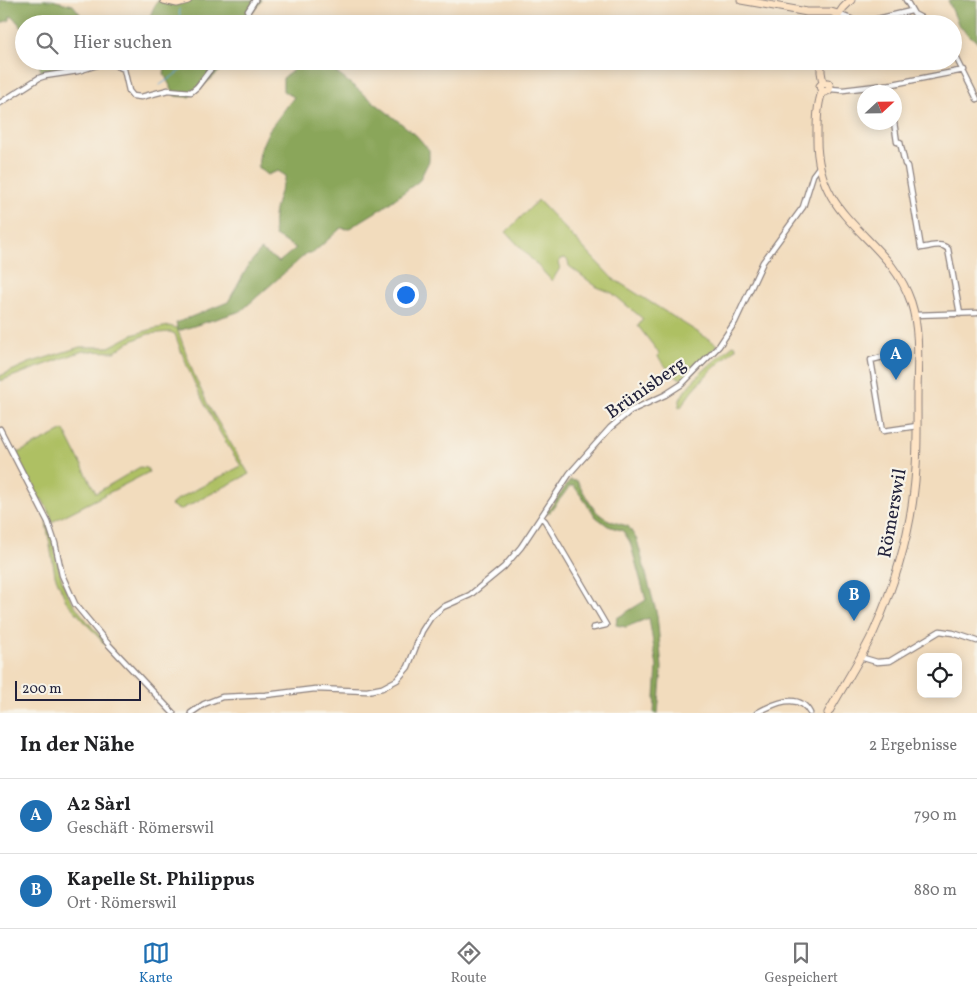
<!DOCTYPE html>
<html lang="de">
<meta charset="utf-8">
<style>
:root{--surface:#fff;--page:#f6f6f6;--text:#202124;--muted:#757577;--line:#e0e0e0;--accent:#1f6fb2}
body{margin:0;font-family:Vollkorn,serif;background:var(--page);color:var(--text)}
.controls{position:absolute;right:15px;bottom:15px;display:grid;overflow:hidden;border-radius:10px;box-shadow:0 2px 12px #0003}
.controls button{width:45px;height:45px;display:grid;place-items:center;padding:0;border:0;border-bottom:1px solid var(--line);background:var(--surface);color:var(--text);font:25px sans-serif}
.compass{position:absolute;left:857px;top:85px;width:45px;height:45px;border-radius:50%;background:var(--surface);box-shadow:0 2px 12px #0003;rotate:68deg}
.scale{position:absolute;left:15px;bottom:12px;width:126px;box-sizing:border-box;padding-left:5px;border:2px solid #22223b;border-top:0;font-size:14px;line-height:18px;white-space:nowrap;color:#22223b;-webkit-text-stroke:4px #f7f3e8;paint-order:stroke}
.you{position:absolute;left:405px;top:294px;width:18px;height:18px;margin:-12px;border:4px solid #fff;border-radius:50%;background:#1a73e8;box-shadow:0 0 0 8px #1a73e833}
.badge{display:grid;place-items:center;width:32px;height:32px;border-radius:50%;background:var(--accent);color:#fff;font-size:16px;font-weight:700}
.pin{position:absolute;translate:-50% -41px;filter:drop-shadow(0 1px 2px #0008)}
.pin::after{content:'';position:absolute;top:26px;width:18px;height:15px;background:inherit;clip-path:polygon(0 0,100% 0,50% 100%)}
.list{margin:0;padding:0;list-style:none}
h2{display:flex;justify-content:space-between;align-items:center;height:65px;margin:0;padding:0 20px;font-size:21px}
h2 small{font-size:16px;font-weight:400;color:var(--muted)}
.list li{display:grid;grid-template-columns:32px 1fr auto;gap:15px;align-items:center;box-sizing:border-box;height:75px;padding:0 20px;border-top:1px solid var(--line)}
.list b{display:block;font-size:19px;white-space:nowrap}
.list p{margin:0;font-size:16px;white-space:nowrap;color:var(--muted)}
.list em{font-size:16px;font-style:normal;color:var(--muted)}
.icon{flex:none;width:28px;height:28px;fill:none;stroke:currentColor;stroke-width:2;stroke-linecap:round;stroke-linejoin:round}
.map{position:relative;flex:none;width:977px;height:713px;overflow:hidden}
.search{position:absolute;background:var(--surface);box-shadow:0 2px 12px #0003;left:15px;right:15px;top:15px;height:55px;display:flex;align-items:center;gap:12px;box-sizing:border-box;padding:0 18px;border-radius:28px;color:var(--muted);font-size:19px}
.sheet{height:215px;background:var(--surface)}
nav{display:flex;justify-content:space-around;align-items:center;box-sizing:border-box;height:70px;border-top:1px solid var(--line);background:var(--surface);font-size:14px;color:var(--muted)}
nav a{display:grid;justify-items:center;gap:2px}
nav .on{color:var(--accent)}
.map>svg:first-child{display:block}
</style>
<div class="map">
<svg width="977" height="713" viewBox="0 0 977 713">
<rect width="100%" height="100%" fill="#f7f3e8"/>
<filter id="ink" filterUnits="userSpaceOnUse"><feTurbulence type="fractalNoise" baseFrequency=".02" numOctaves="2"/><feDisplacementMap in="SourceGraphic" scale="10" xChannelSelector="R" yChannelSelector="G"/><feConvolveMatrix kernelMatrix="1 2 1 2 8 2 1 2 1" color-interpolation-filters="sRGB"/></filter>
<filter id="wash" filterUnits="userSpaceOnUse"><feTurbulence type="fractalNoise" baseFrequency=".0096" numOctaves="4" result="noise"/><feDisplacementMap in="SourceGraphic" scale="20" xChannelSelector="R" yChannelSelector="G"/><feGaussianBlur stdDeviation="1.12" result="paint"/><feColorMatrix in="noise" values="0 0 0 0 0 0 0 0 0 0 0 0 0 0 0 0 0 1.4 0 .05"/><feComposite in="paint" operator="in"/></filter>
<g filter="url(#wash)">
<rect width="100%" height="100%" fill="#f2dcbd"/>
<path fill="#aec064" stroke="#687150" d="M538 200 612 278 718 345 687 378 682 379 673 375 658 357 659 353 638 326 643 319 612 293 597 287 569 266 568 261 565 258 561 259 558 263 560 268 552 281 506 232Z
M169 326 177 328 194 375 209 407 249 474 180 510 171 505 178 499 241 466C213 424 191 381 175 334L170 332 148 334 127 343 115 352 83 351 0 381V376L29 363 80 347H109L132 335 153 329Z
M733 345 736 346V348C715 367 696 383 681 407L679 408C676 389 719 358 733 345Z
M64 430 96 493 140 467 147 468 149 472 50 523 48 521 52 518 42 499 38 500 16 454Z
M46 522C56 543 56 567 65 588 75 611 96 630 111 649L110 650 66 601 55 575Z"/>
<path fill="#8aa65a" stroke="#56644a" d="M0 0H51L73 5 88 24H24V30L13 17 10 16V20L0 23Z
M159 0H262L256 9 235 24H143C152 19 151 8 159 0Z
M948 0H977V42L959 26Z
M38 61H98L81 67 70 65 62 70 42 74Z
M164 61H220L219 72 189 97 175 96 164 74 166 62Z
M308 62 333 70 416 135 429 150V161L419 181 384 207 348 229 341 228 313 253H307L241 311 178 331 176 323 228 302 250 263 261 250 279 262 296 248 275 236C270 217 279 194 286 176L278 171 267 175 258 168 260 150 269 130 294 97 283 91V78L296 68Z
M570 480 577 481C594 509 594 518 628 526L637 540 657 615 662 668 658 713H654L657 667 649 618 626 627 616 625 617 618 646 600 630 542 623 531 608 526 596 517 574 486H570L550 512 546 514Z"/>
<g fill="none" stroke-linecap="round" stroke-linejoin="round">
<path stroke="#69b0e0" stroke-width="1" d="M179 9 181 24
M160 85 183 69 185 61"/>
</g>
</g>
<g filter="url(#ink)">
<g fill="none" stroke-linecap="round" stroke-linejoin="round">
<g stroke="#8a7f7c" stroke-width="7">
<path id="street" d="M906 0 914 14 929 22
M838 14 851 19
M873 20 911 11
M243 24 248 11 255 0
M953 51 977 99
M886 85 888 92
M830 89 843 90 893 84 964 70
M0 103 39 78 45 76 78 71 104 63 113 64 124 69 129 91 133 96 141 97 168 90 191 92 197 87 210 70 220 61
M894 122 897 142H900L905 164 907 166 921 248C930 247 941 242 948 249L960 314
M915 315 977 313
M899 353 871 360 883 431 917 426
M0 429 48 522 55 543 62 575 75 604 109 645 173 713
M541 517 545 521 606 625 593 628
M860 657 877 662 890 661 940 631 953 633 977 641
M191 713 204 704 222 697 266 695 315 689 367 691 382 688 397 680 408 667 422 631 431 617 443 607 470 595 504 567 521 547 570 473 610 428 630 411 665 395 682 384 719 346 735 322 763 262 803 207 813 175 819 167
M757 713C773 704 799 691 810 713"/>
</g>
<g stroke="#8a7f7c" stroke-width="9">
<path id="secondary" d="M164 0 177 3 188 0
M741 0 807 12H831L838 14
M832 24 843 8 851 0
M821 61V72L823 83
M822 92H825L829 90 830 86 828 83H823L820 86 822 92C817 106 817 121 817 136 815 223 888 234 911 302 921 333 917 367 917 399 917 429 918 460 914 490 909 538 894 586 874 631 861 659 843 686 828 713"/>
</g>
<use href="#street" stroke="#fff" stroke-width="4.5"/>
<use href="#secondary" stroke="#fee4c5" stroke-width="7"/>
</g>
</g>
<g text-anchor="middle" stroke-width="4.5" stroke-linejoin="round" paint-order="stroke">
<g font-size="19" fill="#22223b" stroke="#f7f3e8">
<text transform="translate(645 387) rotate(-35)" y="7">Brünisberg</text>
<text transform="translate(891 513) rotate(-80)" y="7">Römerswil</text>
</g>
</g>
</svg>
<div class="controls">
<button><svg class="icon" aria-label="locate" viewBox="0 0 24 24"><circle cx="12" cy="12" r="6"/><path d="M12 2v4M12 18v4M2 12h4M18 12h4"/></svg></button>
</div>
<svg class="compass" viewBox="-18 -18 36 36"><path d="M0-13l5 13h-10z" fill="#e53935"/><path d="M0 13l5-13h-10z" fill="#757577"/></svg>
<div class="scale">200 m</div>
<div class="you"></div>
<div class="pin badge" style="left:896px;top:380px">A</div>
<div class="pin badge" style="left:854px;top:621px">B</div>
<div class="search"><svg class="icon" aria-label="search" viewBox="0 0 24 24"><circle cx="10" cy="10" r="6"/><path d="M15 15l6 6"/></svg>Hier suchen</div>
</div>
<section class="sheet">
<h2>In der Nähe<small>2 Ergebnisse</small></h2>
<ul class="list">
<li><span class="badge">A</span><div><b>A2 Sàrl</b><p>Geschäft · Römerswil</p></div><em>790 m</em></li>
<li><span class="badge">B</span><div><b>Kapelle St. Philippus</b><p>Ort · Römerswil</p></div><em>880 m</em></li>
</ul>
</section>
<nav>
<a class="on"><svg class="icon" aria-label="map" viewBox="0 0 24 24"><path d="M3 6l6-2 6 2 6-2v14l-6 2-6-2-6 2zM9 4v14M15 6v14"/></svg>Karte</a>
<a><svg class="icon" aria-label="directions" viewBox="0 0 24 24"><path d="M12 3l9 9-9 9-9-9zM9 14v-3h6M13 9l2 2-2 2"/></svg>Route</a>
<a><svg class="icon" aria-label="saved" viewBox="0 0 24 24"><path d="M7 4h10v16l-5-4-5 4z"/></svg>Gespeichert</a>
</nav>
